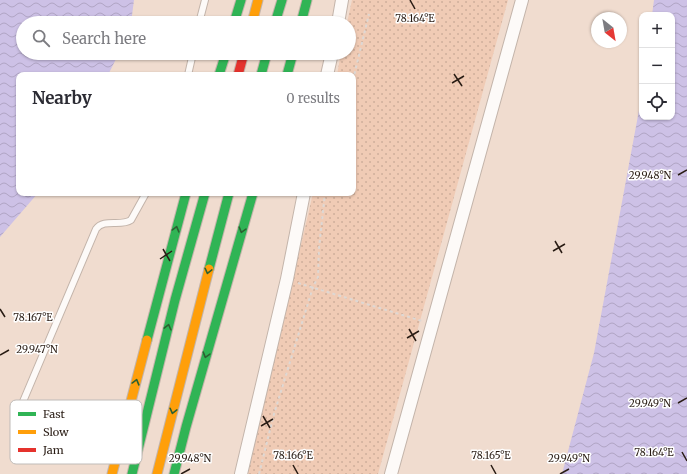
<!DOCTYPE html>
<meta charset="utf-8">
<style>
:root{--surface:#fff;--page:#f2f2f3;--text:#2b2b33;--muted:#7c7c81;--line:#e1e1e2}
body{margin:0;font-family:Merriweather,serif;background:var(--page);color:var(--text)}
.controls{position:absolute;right:12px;top:12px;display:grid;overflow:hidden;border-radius:8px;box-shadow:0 1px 3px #0004}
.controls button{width:36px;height:36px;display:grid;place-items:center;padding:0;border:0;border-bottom:1px solid var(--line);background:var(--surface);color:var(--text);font:20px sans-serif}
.compass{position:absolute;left:591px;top:12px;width:36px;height:36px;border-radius:50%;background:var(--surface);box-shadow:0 1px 3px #0004;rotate:149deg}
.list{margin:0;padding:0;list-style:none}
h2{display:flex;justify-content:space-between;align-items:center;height:52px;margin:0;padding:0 16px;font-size:17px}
h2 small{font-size:13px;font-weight:400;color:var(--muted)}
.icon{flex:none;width:22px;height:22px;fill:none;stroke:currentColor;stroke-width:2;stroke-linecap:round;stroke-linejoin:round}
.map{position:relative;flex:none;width:687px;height:474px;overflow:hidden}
.search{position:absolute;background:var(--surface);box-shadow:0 1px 3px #0004;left:16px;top:16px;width:340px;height:44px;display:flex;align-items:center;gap:10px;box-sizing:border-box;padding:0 14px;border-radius:22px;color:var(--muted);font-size:15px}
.panel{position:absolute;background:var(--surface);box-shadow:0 1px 3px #0004;left:16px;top:72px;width:340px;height:124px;border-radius:8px}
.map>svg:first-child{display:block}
</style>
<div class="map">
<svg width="687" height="474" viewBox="0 0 687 474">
<defs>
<pattern id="park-dots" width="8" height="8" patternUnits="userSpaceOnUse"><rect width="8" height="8" fill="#f0cbb5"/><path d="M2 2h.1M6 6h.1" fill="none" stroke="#ceae9b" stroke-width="1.8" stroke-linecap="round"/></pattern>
<pattern id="water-waves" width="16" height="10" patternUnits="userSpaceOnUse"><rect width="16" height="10" fill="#cdc1e6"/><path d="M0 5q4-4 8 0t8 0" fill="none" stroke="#b0a5c4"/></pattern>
</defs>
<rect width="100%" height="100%" fill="#f0dccf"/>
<path fill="url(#park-dots)" d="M352 0H508L378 474H248L313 193H353V75H337L341 53H349V23H347Z"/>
<path fill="url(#water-waves)" d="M0 0H134L131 23H23V53H119L108 75H19V193H38L0 237Z
M654 0H687V474H562L594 353 642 94V117H672V15H652Z"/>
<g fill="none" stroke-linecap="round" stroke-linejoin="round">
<g stroke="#c3b4aa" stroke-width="8">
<path id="lane" d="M199 23 205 0
M188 75 193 53
M19 411 96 229C104 218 121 227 131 220L146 193"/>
</g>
<g stroke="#c3b4aa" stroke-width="14">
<path id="street" d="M338 23 342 0
M327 75 332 53
M241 474 287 279 304 193
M391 474 522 0"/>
</g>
<g stroke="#c3b4aa" stroke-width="11">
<path id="fast" d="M234 23 241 0
M275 23 282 0
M301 23 307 0
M219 75 226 53
M261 75 267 53
M287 75 293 53
M209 269 229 193
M147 340 186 193
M132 474 175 300 205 193
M174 474 186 427 253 193"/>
</g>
<g stroke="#c3b4aa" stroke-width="11">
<path id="slow" d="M252 23 258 0
M112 474 147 340
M157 474 209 269"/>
</g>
<g stroke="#c3b4aa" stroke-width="11">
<path id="jam" d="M238 75 244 53"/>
</g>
<path stroke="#ded8d4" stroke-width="2" stroke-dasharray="3 3" stroke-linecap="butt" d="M353 80 369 14
M298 283 422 321
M259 474 274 414 313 287 318 277 319 248 325 193"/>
<use href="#lane" stroke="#fdfaf8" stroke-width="6"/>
<use href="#street" stroke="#fdfaf8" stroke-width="12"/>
<use href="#fast" stroke="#30b455" stroke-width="9"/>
<use href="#slow" stroke="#ff9f0a" stroke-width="9"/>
<use href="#jam" stroke="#e5322d" stroke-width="9"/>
</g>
<defs><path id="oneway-chevron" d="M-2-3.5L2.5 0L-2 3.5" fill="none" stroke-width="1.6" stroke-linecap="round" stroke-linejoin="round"/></defs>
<g stroke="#2c6031">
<use href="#oneway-chevron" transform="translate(176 229) rotate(-75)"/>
<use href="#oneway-chevron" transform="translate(242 230) rotate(106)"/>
<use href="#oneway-chevron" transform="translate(208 271) rotate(104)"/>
<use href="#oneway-chevron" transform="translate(168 327) rotate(-76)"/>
<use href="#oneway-chevron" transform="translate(206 355) rotate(106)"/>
<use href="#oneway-chevron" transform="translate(136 382) rotate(-75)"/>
<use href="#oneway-chevron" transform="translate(173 411) rotate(104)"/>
</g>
<path fill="none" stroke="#291c14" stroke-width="1.5" d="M410 0 415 9M454 74 462 86M452 83 464 76M678 175 687 170M555 241 562 253M163 249 170 261M553 251 565 244M160 259 172 251M0 309 5 317M409 329 416 341M407 338 419 331M0 355 9 350M678 403 687 398M263 416 270 428M261 426 273 419M682 452 687 461M293 465 298 474M491 465 496 474M181 474 190 469M560 474 569 469"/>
<rect x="10" y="400" width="132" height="64" rx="6" fill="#fff" stroke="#bfbbb8" stroke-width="1"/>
<rect x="18" y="412" width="18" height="4" fill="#30b455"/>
<rect x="18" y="430" width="18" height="4" fill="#ff9f0a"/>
<rect x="18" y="448" width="18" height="4" fill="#e5322d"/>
<g font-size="11" fill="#291c14">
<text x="43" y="418">Fast</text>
<text x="43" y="436">Slow</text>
<text x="43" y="454">Jam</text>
</g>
<g font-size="10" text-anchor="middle" fill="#291c14" stroke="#fff" stroke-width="3" stroke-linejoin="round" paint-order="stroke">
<text x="415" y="22">78.164°E</text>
<text x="650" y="179">29.948°N</text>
<text x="33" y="321">78.167°E</text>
<text x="37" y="353">29.947°N</text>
<text x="650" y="407">29.949°N</text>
<text x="654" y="456">78.164°E</text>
<text x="293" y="459">78.166°E</text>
<text x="491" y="459">78.165°E</text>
<text x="190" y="462">29.948°N</text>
<text x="569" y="462">29.949°N</text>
</g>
</svg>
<div class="controls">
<button>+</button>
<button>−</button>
<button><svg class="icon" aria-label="locate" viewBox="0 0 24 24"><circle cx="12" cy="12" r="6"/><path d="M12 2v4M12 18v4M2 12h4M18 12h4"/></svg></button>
</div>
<svg class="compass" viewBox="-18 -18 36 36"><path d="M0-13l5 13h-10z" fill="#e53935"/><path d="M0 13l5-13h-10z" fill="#7c7c81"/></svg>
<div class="search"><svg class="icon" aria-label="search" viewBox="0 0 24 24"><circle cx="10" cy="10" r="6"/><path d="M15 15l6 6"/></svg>Search here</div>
<section class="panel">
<h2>Nearby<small>0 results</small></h2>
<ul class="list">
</ul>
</section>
</div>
